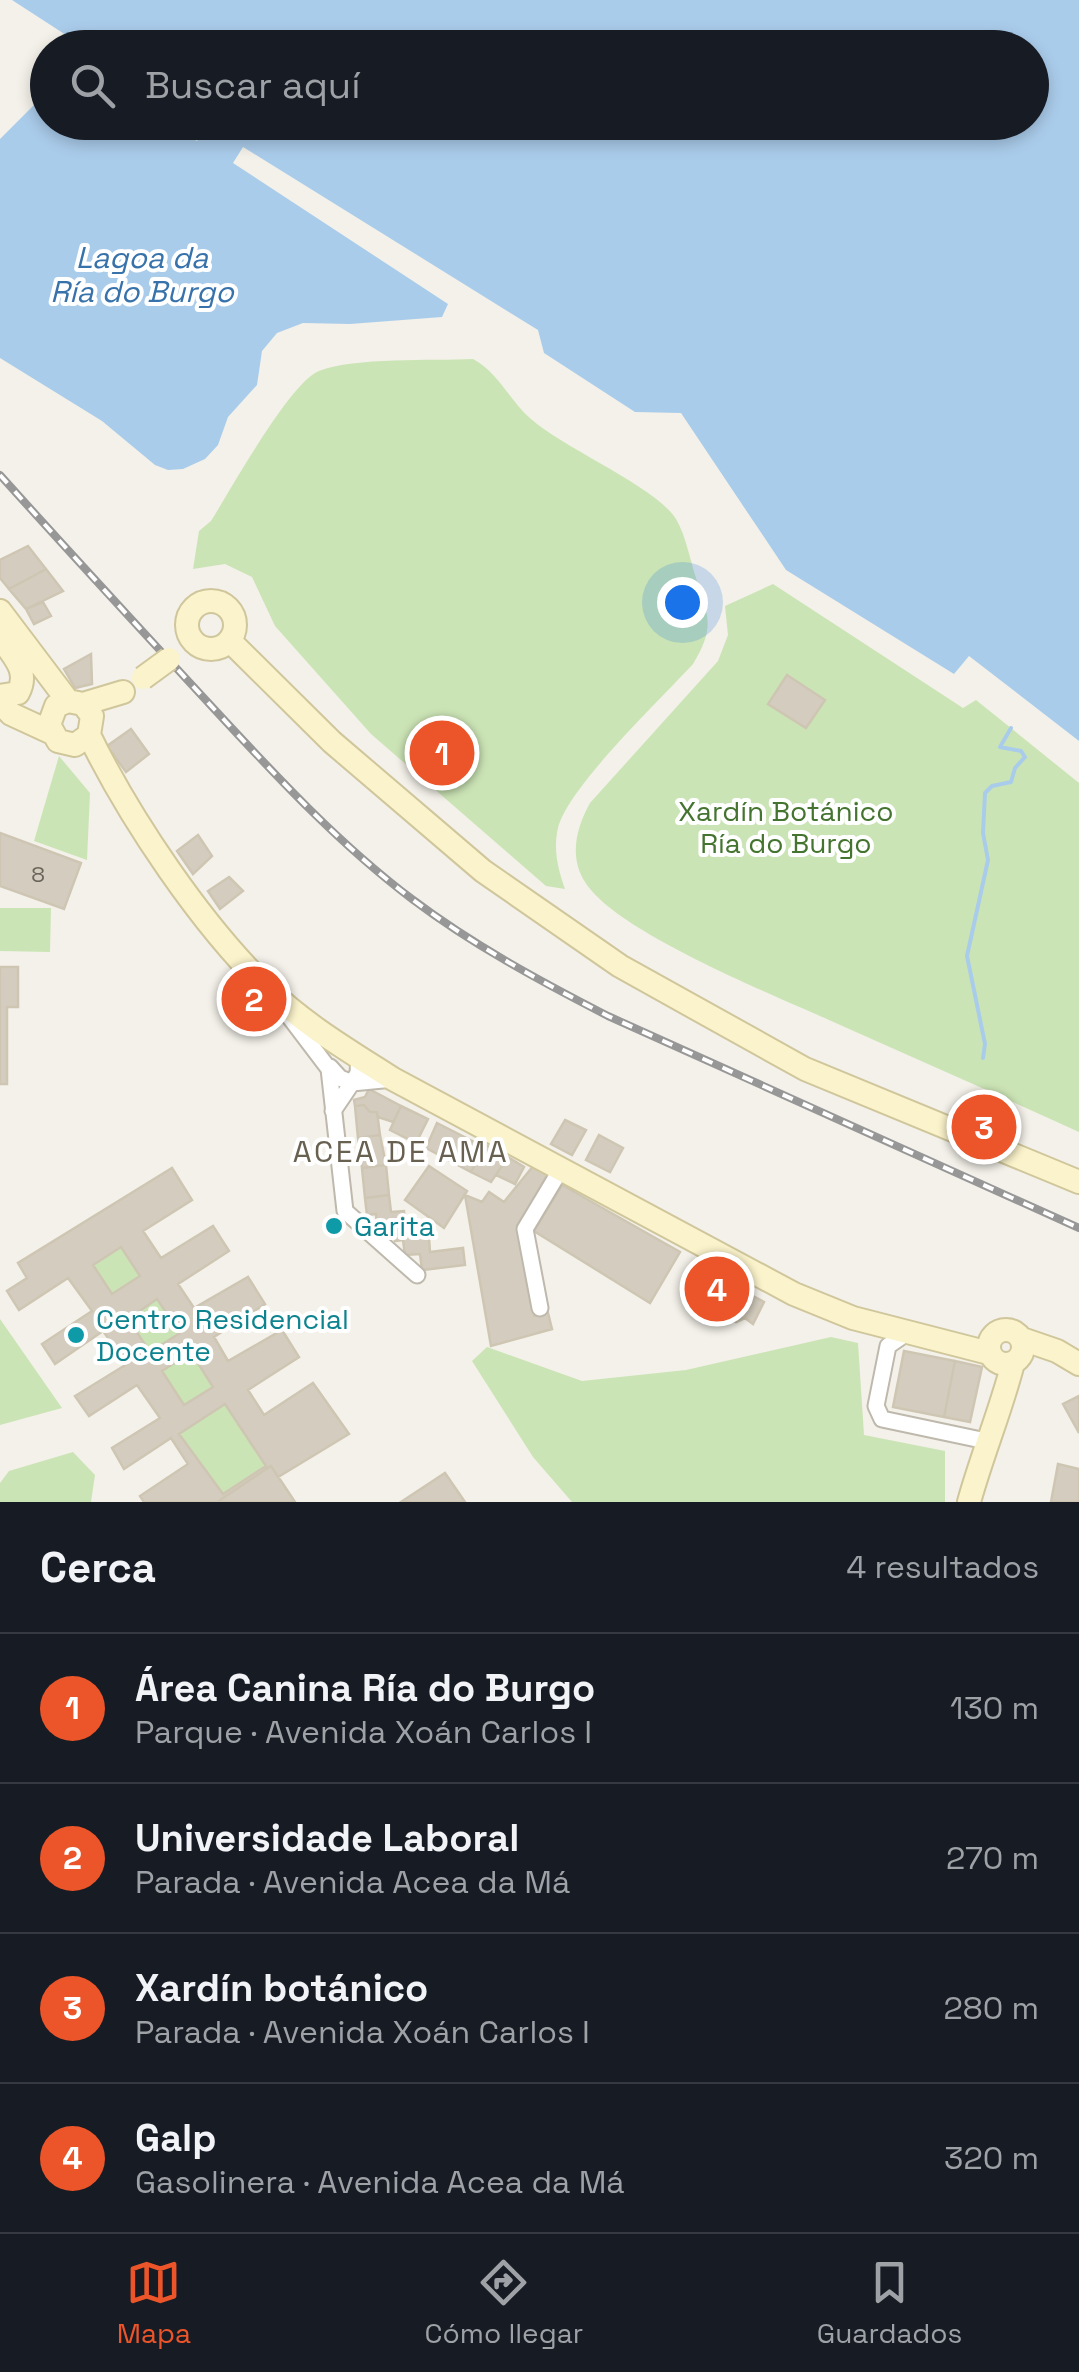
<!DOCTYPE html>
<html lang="es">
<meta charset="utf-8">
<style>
:root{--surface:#171b24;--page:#20242c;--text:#f1f3f6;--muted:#9ea1a6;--line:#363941;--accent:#eb5529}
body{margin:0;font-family:"Space Grotesk",sans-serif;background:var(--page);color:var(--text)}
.you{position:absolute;left:682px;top:602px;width:35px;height:35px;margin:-25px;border:8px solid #fff;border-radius:50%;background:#1a73e8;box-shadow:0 0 0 15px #1a73e833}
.badge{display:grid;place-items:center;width:65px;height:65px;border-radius:50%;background:var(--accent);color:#fff;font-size:32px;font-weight:700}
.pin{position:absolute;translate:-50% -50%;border:5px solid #fff;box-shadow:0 2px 10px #0006}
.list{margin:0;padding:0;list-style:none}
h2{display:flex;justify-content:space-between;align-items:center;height:130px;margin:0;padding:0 40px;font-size:42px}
h2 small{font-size:32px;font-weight:400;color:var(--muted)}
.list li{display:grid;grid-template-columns:65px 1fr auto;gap:30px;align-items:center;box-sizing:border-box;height:150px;padding:0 40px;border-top:2px solid var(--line)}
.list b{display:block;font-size:38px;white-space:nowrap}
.list p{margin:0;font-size:32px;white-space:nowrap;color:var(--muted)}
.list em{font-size:32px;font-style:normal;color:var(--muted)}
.icon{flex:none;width:55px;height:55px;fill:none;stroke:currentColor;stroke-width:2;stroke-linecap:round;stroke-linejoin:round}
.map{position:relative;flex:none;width:1079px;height:1502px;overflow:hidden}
.search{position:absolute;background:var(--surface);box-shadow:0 5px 15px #0003;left:30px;right:30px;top:30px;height:110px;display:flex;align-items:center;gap:25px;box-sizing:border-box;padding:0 35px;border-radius:55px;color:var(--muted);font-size:38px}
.sheet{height:730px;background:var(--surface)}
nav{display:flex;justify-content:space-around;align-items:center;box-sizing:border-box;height:140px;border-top:2px solid var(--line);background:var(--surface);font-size:28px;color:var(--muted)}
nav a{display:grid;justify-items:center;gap:5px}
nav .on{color:var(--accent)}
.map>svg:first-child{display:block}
</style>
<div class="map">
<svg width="1079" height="1502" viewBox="0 0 1079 1502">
<rect width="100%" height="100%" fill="#f3f1e9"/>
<path fill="#cbe4b5" d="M473 359C499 373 509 400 531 419 565 449 656 487 676 519 686 536 690 560 696 578 709 616 715 628 693 664 661 699 568 787 558 828 553 850 558 869 565 889L546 886 371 734 275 626 252 577 225 564 193 569 199 531 211 521C230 491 290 382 319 371 355 357 432 361 473 359Z
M773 584 963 708 976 700 1079 783V1132C996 1094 912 1057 829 1020 772 994 616 932 585 882 569 857 576 828 590 803L718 661 728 635 725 606Z
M59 756 90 793 87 860 34 841Z
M0 908H51L50 952 0 951Z
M121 1247 140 1276 112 1294 93 1265Z
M157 1299 180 1333 150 1352 128 1319Z
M0 1319 62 1408 0 1425Z
M831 1337 858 1343 864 1435 945 1451V1502H572L533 1457 472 1361 487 1347 582 1381 686 1370Z
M191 1352 213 1387 184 1405 162 1371Z
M225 1404 266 1466 223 1494 179 1434Z
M73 1452 95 1475 91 1502H0V1483L9 1471Z"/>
<path fill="#aacceb" d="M12 0H1079V741L969 656 954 674 786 570 681 413 635 412 544 353 538 330 243 147 233 163 448 304 442 317 350 324 303 323 277 333 262 351 257 385 228 417 218 445 205 459 183 469 168 470 155 465 102 421 0 358V139L47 92 48 122 163 123 197 141 208 125 205 122H1032V48H86Z"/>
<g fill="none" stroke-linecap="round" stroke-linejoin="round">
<path stroke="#aacceb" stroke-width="4" d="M983 1058 985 1044 967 956 988 860 983 833 985 793 992 786 1011 782 1015 768 1025 757 1021 751 1000 747 1011 728"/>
</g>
<path fill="#d4cdbf" stroke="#cec6b3" stroke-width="2.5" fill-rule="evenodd" d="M28 546 46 569 9 589 0 578V560Z
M46 569 63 591 26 609 9 589Z
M43 602 51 616 34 624 26 609Z
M91 654 92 684 75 688 64 669Z
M787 675 825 700 806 728 768 704Z
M131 729 149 754 126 772 107 746Z
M0 833 81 863 64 909 0 886Z
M198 835 212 856 193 874 177 851Z
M229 877 243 891 220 909 208 891Z
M0 967H18V1007H7V1084H0Z
M369 1089 401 1106 393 1122 378 1117 377 1112H370L364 1105 355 1106 354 1100 365 1097Z
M364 1105 370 1112H377L380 1135 358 1138 355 1106Z
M401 1106 428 1119 416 1143 390 1130Z
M565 1120 586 1130 572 1155 551 1144Z
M437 1123 484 1147 471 1172 426 1148Z
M380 1135 386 1165 362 1168 358 1138Z
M599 1135 623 1148 610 1172 586 1160Z
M486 1145 508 1157 491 1182 471 1172Z
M508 1157 524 1167 515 1184 496 1175Z
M386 1165 389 1195 365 1198 362 1168Z
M534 1165 551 1175 517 1226 534 1316 548 1313 552 1329 491 1346 465 1195 482 1202 489 1192 504 1202Z
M429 1166 467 1191 444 1228 405 1200Z
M172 1168 192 1200 143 1231 161 1258 213 1226 229 1251 178 1284 194 1308 248 1277 265 1304 214 1337 228 1361 282 1330 299 1357 248 1390 264 1415 313 1383 349 1434 278 1477 271 1466 217 1502H144L140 1496 188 1464 171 1438 124 1469 112 1448 160 1418 137 1385 89 1416 75 1396 127 1364 103 1331 55 1364 42 1344 92 1311 68 1278 19 1310 7 1291 27 1278 18 1263ZM121 1247 140 1276 112 1294 93 1265ZM157 1299 180 1333 150 1352 128 1319ZM191 1352 213 1387 184 1405 162 1371ZM225 1404 266 1466 223 1494 179 1434Z
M562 1185 680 1252 650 1303 534 1231Z
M389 1195 391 1212 404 1211 405 1225 421 1224 423 1238H429L430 1252 463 1248 465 1265 422 1270 420 1254 405 1255 403 1240 395 1241 393 1226 377 1228 376 1214 367 1215 365 1198Z
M721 1279 764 1302 753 1324 745 1318 736 1322 707 1307Z
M904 1351 955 1361 944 1417 893 1407Z
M955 1361 982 1367 970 1422 944 1417Z
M1079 1396V1433L1063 1404Z
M1058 1464 1079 1469V1502H1051Z
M271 1466 295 1502H217Z
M445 1473 465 1502H401Z"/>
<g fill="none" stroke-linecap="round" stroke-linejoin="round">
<g stroke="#beb9ac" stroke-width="19">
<path id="street" d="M288 1015 329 1069 345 1211 417 1275
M330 1067 340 1078 352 1083 358 1073 359 1057
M333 1111 352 1083 393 1079
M540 1308 525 1229 561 1169
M908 1332 888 1346 876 1406 882 1419 986 1441"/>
</g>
<g stroke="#d0c69c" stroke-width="26">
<path id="secondary" d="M187 625a24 24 0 1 1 48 0a24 24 0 1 1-48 0Z
M0 611 68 701
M0 637C13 656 30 671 18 693L0 696
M230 641 332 742 483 871 620 966 805 1069 1079 1182
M0 702 11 714 50 732
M83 704 92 716 89 735 75 745 58 741 49 725 56 706 68 701 83 704 123 692
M89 735C130 819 202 926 269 990 305 1025 351 1052 393 1079L794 1294 853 1318 989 1353
M989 1347a17 17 0 1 1 34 0a17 17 0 1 1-34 0Z
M1022 1339 1057 1351 1079 1364
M969 1502C982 1455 1001 1410 1013 1363"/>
</g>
<use href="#street" stroke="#fff" stroke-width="15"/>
<use href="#secondary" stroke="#fbf3cb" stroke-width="22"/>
<g stroke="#979797" stroke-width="8">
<path id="rail" d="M0 475C71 554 143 632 215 710 277 777 339 844 412 899 473 945 540 981 608 1016L1079 1228"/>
</g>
<use href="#rail" stroke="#fff" stroke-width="4" stroke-dasharray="11" stroke-linecap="butt"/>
<g stroke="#d0c69c" stroke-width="26" stroke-linecap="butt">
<path id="secondary-bridge" d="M143 678 169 659"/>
</g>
<use href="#secondary-bridge" stroke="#fbf3cb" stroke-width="22"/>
</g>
<g fill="#0f9aa8" stroke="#fff" stroke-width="4">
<circle cx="334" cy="1226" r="10"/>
<circle cx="76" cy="1335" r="10"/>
</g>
<g text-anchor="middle" stroke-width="8" stroke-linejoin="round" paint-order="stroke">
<g font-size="22" fill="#6a655a">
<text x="38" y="882">8</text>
</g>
<g font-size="28" fill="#44742f" stroke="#fff">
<text x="786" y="821">Xardín Botánico<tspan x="786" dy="32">Ría do Burgo</tspan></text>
</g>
<g font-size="28" fill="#0d838f" stroke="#fff" text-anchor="start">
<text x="354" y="1236">Garita</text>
<text x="96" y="1329">Centro Residencial<tspan x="96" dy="32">Docente</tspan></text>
</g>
<g font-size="30" font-style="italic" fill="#3872ab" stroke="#fff">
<text x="142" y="268">Lagoa da<tspan x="142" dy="34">Ría do Burgo</tspan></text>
</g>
<g font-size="30" letter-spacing="2.5" fill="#686050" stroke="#fff">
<text x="401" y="1162">ACEA DE AMA</text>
</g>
</g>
</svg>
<div class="you"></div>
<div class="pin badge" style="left:442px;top:753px">1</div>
<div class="pin badge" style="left:254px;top:999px">2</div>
<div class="pin badge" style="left:984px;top:1127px">3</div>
<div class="pin badge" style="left:717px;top:1289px">4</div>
<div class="search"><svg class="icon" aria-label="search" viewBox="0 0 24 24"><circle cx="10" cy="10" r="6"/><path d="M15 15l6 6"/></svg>Buscar aquí</div>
</div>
<section class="sheet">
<h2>Cerca<small>4 resultados</small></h2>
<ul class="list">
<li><span class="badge">1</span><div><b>Área Canina Ría do Burgo</b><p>Parque · Avenida Xoán Carlos I</p></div><em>130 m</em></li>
<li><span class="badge">2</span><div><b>Universidade Laboral</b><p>Parada · Avenida Acea da Má</p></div><em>270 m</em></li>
<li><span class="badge">3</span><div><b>Xardín botánico</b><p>Parada · Avenida Xoán Carlos I</p></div><em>280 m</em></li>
<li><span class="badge">4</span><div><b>Galp</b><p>Gasolinera · Avenida Acea da Má</p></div><em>320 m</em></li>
</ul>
</section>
<nav>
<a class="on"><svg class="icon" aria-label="map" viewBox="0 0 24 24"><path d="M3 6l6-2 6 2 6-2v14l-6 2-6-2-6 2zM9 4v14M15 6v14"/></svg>Mapa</a>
<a><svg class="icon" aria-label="directions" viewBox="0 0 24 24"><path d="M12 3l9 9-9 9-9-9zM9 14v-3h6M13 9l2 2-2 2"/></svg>Cómo llegar</a>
<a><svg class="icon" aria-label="saved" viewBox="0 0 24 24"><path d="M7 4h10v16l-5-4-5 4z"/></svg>Guardados</a>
</nav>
